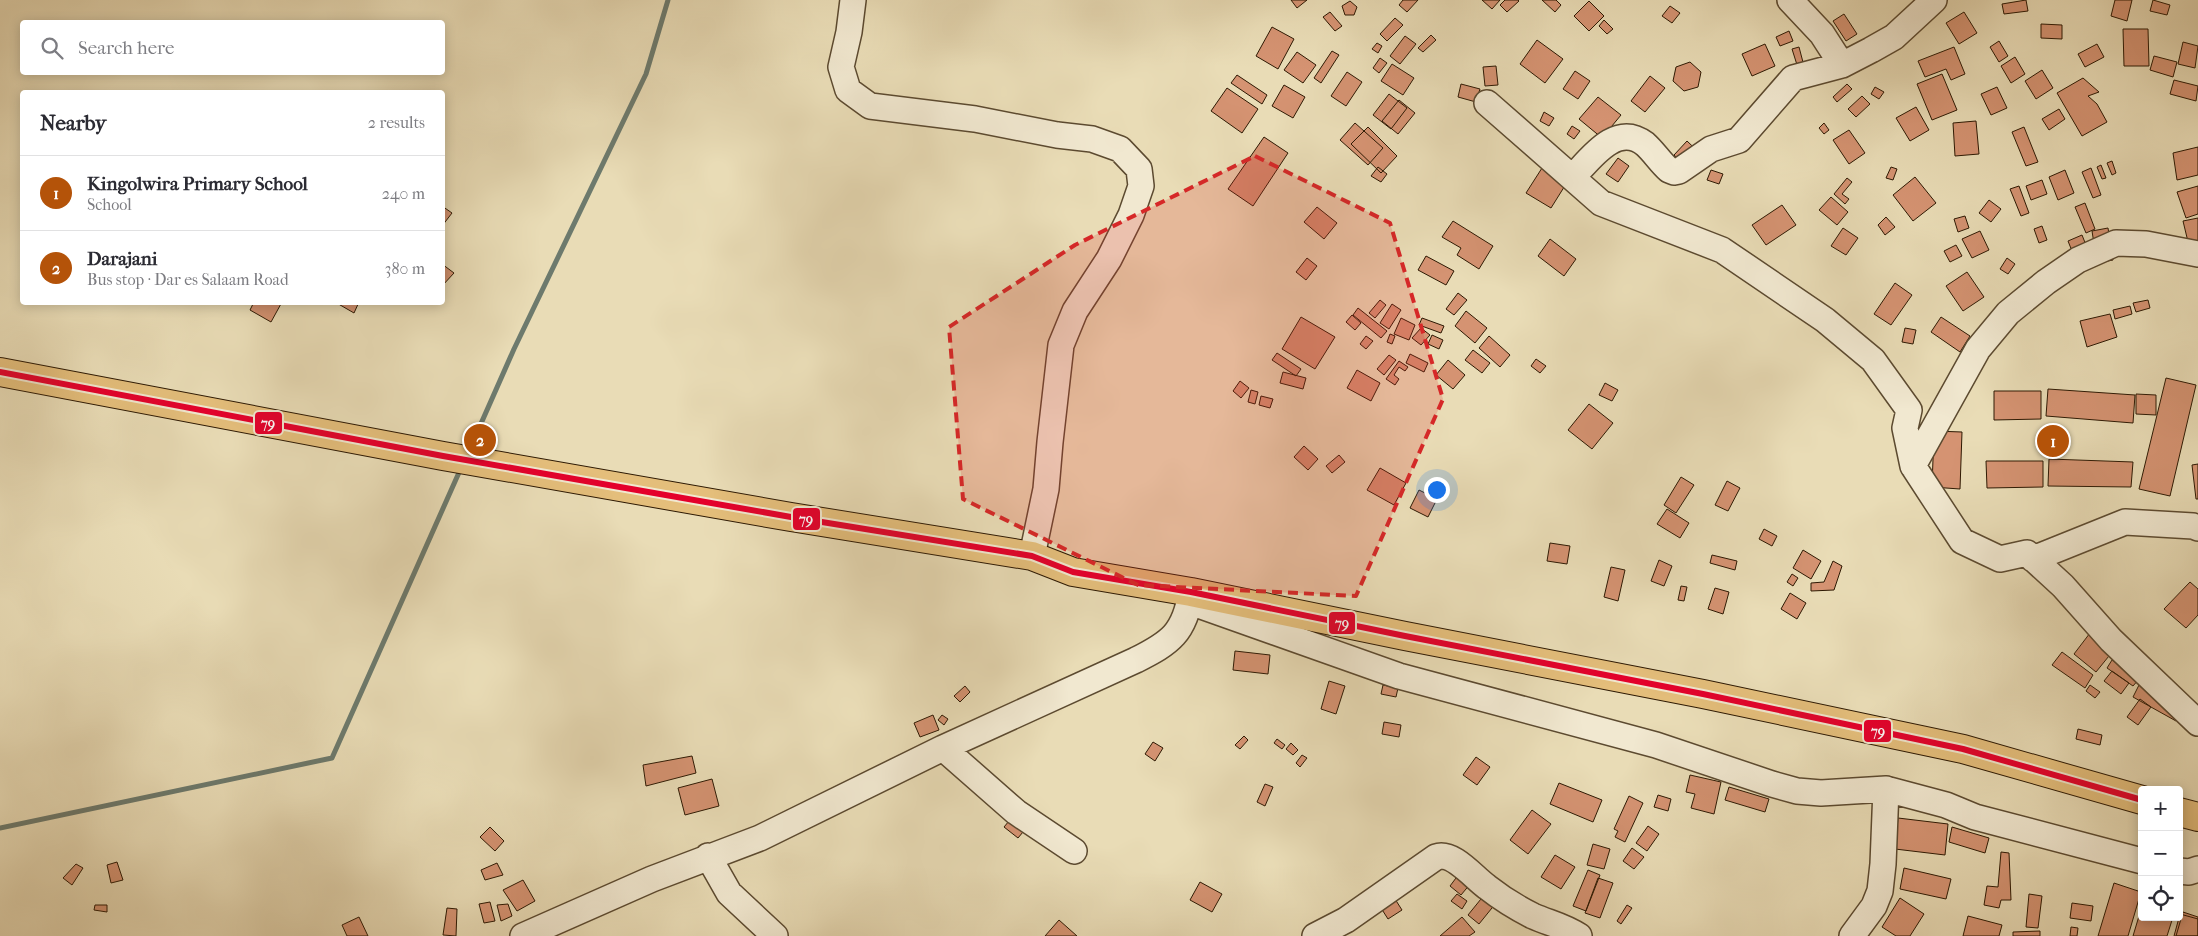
<!DOCTYPE html>
<meta charset="utf-8">
<style>
:root{--surface:#fff;--page:#f2f2f3;--text:#2b2b33;--muted:#7c7c81;--line:#e1e1e2;--accent:#b45309}
body{margin:0;font-family:"IM FELL French Canon",serif;background:var(--page);color:var(--text)}
.controls{position:absolute;right:15px;bottom:15px;display:grid;overflow:hidden;border-radius:5px;box-shadow:0 2px 12px #0003}
.controls button{width:45px;height:45px;display:grid;place-items:center;padding:0;border:0;border-bottom:1px solid var(--line);background:var(--surface);color:var(--text);font:25px sans-serif}
.you{position:absolute;left:1436px;top:489px;width:18px;height:18px;margin:-12px;border:4px solid #fff;border-radius:50%;background:#1a73e8;box-shadow:0 0 0 8px #1a73e833}
.badge{display:grid;place-items:center;width:32px;height:32px;border-radius:50%;background:var(--accent);color:#fff;font-size:16px;font-weight:700}
.pin{position:absolute;translate:-50% -50%;border:2px solid #fff;box-shadow:0 1px 5px #0006}
.list{margin:0;padding:0;list-style:none}
h2{display:flex;justify-content:space-between;align-items:center;height:65px;margin:0;padding:0 20px;font-size:21px}
h2 small{font-size:16px;font-weight:400;color:var(--muted)}
.list li{display:grid;grid-template-columns:32px 1fr auto;gap:15px;align-items:center;box-sizing:border-box;height:75px;padding:0 20px;border-top:1px solid var(--line)}
.list b{display:block;font-size:19px;white-space:nowrap}
.list p{margin:0;font-size:16px;white-space:nowrap;color:var(--muted)}
.list em{font-size:16px;font-style:normal;color:var(--muted)}
.icon{flex:none;width:28px;height:28px;fill:none;stroke:currentColor;stroke-width:2;stroke-linecap:round;stroke-linejoin:round}
.map{position:relative;flex:none;width:2198px;height:936px;overflow:hidden}
.search{position:absolute;background:var(--surface);box-shadow:0 2px 12px #0003;left:20px;top:20px;width:425px;height:55px;display:flex;align-items:center;gap:12px;box-sizing:border-box;padding:0 18px;border-radius:5px;color:var(--muted);font-size:19px}
.panel{position:absolute;background:var(--surface);box-shadow:0 2px 12px #0003;left:20px;top:90px;width:425px;height:215px;border-radius:5px}
.map>svg:first-child{display:block}
</style>
<div class="map">
<svg width="2198" height="936" viewBox="0 0 2198 936">
<rect width="100%" height="100%" fill="#e9dcb6"/>
<filter id="stains"><feTurbulence type="fractalNoise" baseFrequency=".004" numOctaves="4"/><feColorMatrix values="0 0 0 0 .2 0 0 0 0 .09 0 0 0 0 .02 0 0 0 .5 -.17"/></filter>
<radialGradient id="worn" r=".72"><stop offset=".6" stop-color="#630" stop-opacity="0"/><stop offset="1" stop-color="#630" stop-opacity=".3"/></radialGradient>
<g fill="none" stroke-linecap="round" stroke-linejoin="round">
<path stroke="#6d7a6d" stroke-width="5" d="M468 453 514 349 646 74 668 0
M0 828 332 758 461 468"/>
</g>
<path fill="#d59372" stroke="#2d1903" d="M1291 0H1307L1297 8Z
M1403 0H1418L1407 12 1399 5Z
M1482 0H1500L1492 9Z
M1505 0H1518L1519 1 1507 12 1500 5Z
M1542 0H1556L1561 5 1555 12Z
M2026 0 2028 11 2004 14 2002 4Z
M2115 0H2132L2127 21 2111 16Z
M2153 0 2170 5 2167 15 2150 11Z
M1350 1 1357 7 1354 15H1345L1342 6Z
M1589 1 1604 16 1589 31 1574 16Z
M1670 6 1680 13 1672 23 1662 16Z
M1330 12 1342 26 1335 31 1323 17Z
M1964 12 1977 33 1959 44 1946 23Z
M1844 14 1857 34 1846 41 1833 21Z
M1395 18 1403 25 1387 41 1380 34Z
M1604 20 1613 29 1607 34 1599 26Z
M2041 24 2062 25V39L2041 38Z
M1272 27 1294 39 1278 69 1256 56Z
M2123 29H2148L2149 66H2124Z
M1789 31 1793 41 1780 46 1776 37Z
M1431 35 1436 40 1423 52 1418 48Z
M1405 36 1416 44 1400 64 1390 56Z
M1537 40 1563 59 1545 83 1520 64Z
M1999 41 2008 56 1999 62 1990 47Z
M2183 42 2198 46 2195 68 2178 64Z
M1377 43 1382 46 1378 53 1372 49Z
M1765 44 1775 66 1752 76 1742 54Z
M2097 44 2104 57 2085 67 2078 54Z
M1799 47 1804 66 1798 68 1792 49Z
M1954 47 1965 74 1951 80 1946 69 1925 77 1918 61Z
M1332 51 1339 55 1321 83 1314 78Z
M1297 52 1316 65 1303 83 1284 70Z
M2154 56 2177 62 2173 77 2150 70Z
M2015 57 2025 74 2011 83 2001 66Z
M1380 58 1387 63 1379 73 1373 68Z
M1690 62 1701 72 1698 87 1684 91 1673 81 1676 67Z
M1392 64 1414 78 1403 95 1381 81Z
M1496 66 1498 85 1485 86 1483 67Z
M2042 70 2053 88 2036 99 2025 81Z
M1575 71 1590 81 1578 99 1563 89Z
M1347 72 1362 82 1346 106 1331 96Z
M1942 74 1957 110 1932 120 1917 84Z
M1237 75 1267 95 1262 104 1231 83Z
M1650 76 1665 88 1645 112 1631 101Z
M2083 78 2099 92 2088 96 2097 104 2107 122 2082 136 2057 93Z
M2174 80 2198 86 2196 101 2170 94Z
M1461 84 1480 89 1476 102 1458 97Z
M1847 84 1852 89 1837 102 1833 97Z
M1284 85 1305 97 1293 118 1272 106Z
M1875 87 1884 92 1879 99 1871 94Z
M1997 87 2007 108 1991 115 1981 94Z
M1227 88 1258 109 1242 133 1211 111Z
M1389 94 1407 108 1391 129 1373 115Z
M1862 96 1870 104 1856 117 1848 109Z
M1598 97 1621 115 1602 138 1579 119Z
M1399 100 1415 113 1398 134 1382 121Z
M1916 107 1929 130 1910 141 1896 118Z
M2059 109 2065 119 2049 130 2042 119Z
M1544 112 1554 118 1549 126 1540 121Z
M1976 121 1979 154 1955 156 1953 123Z
M1355 123 1383 148 1368 165 1340 140Z
M1824 123 1829 130 1824 134 1819 128Z
M1572 126 1580 131 1574 139 1567 134Z
M1368 127 1397 156 1381 173 1351 144Z
M2024 127 2038 162 2026 166 2012 132Z
M1849 130 1865 153 1849 164 1833 140Z
M1264 137 1288 153 1253 206 1228 189Z
M1687 141 1708 161 1695 175 1674 155Z
M2198 147V175L2177 180 2173 153Z
M1618 158 1629 166 1618 182 1606 174Z
M2112 161 2116 173 2112 175 2107 163Z
M2101 165 2106 178 2102 179 2097 167Z
M1378 167 1387 174 1381 182 1371 176Z
M1891 167 1897 169 1893 180 1886 178Z
M1542 168 1566 184 1551 208 1526 193Z
M2091 168 2101 195 2093 198 2082 172Z
M1711 170 1723 174 1719 184 1707 180Z
M2065 170 2074 193 2058 200 2049 177Z
M1915 177 1936 203 1913 221 1893 195Z
M1847 178 1852 182 1842 194 1849 199 1845 204 1834 194Z
M2042 180 2047 194 2031 200 2026 186Z
M2019 186 2029 213 2021 216 2010 189Z
M2198 186V214L2186 218 2177 192Z
M1831 197 1848 212 1837 225 1819 210Z
M1989 200 2001 209 1991 222 1979 213Z
M2085 203 2095 229 2086 233 2075 207Z
M1782 205 1796 225 1766 245 1752 225Z
M442 206 452 213 442 226Z
M1317 207 1337 223 1324 239 1304 222Z
M1965 216 1969 228 1958 232 1954 219Z
M1886 217 1895 227 1885 235 1878 225Z
M2198 218V244L2189 246 2183 221Z
M1453 221 1493 246 1479 269 1457 255 1461 248 1442 237Z
M2042 226 2047 240 2039 243 2034 229Z
M1843 228 1858 238 1846 255 1831 246Z
M2108 228 2113 260 2097 263 2092 231Z
M1980 231 1989 250 1972 258 1962 239Z
M2082 235 2088 250 2074 256 2068 241Z
M1550 239 1576 259 1564 276 1538 256Z
M1956 245 1962 256 1950 262 1944 251Z
M1426 256 1454 271 1446 285 1418 270Z
M1307 258 1317 266 1306 280 1296 272Z
M2007 258 2015 264 2008 274 2000 269Z
M442 264 454 273 442 286Z
M1967 272 1984 297 1963 311 1946 286Z
M1895 283 1912 295 1891 325 1874 314Z
M1458 293 1467 300 1454 315 1446 309Z
M1380 300 1386 305 1375 318 1369 313Z
M2148 300 2150 308 2136 312 2133 303Z
M254 302H282L271 322 250 310Z
M335 302H359L354 313Z
M1392 304 1401 310 1389 329 1380 323Z
M2130 306 2132 314 2115 319 2113 310Z
M1358 308 1387 331 1381 338 1353 315Z
M1466 311 1487 328 1475 343 1455 326Z
M2110 314 2117 337 2087 347 2080 321Z
M1352 315 1361 323 1355 330 1346 322Z
M1301 317 1335 337 1315 369 1282 349Z
M1941 317 1970 336 1960 352 1931 332Z
M1401 318 1415 325 1409 340 1394 334Z
M1422 318 1444 326 1441 333 1419 325Z
M1421 328 1430 335 1421 345 1412 338Z
M1905 328 1916 330 1913 344 1902 342Z
M1390 334 1395 336 1392 344 1387 342Z
M1432 335 1443 340 1439 349 1428 344Z
M1366 336 1373 341 1366 349 1360 344Z
M1489 336 1510 355 1500 367 1479 348Z
M1473 350 1490 363 1482 373 1465 360Z
M1277 353 1301 369 1296 376 1272 360Z
M1410 354 1428 363 1424 372 1406 363Z
M1389 355 1396 360 1384 375 1377 369Z
M1536 359 1546 366 1540 373 1531 366Z
M1448 360 1465 375 1453 389 1436 375Z
M1399 361 1408 367 1405 371 1399 367 1394 375 1399 379 1395 385 1386 379Z
M1357 370 1380 383 1371 401 1347 388Z
M1283 372 1306 378 1303 389 1280 383Z
M2166 378 2196 385 2170 496 2139 489Z
M1240 381 1249 388 1241 398 1233 391Z
M1605 383 1618 390 1612 401 1599 395Z
M2048 389 2135 395 2133 423 2046 416Z
M1251 390 1258 392 1255 404 1248 402Z
M1994 391H2041V419L1994 420Z
M2136 394 2156 395V415L2136 414Z
M1261 396 1273 399 1270 408 1259 405Z
M1589 404 1613 423 1592 449 1568 430Z
M1934 431 1962 432 1960 489 1932 487Z
M1304 446 1318 459 1308 470 1294 457Z
M1339 455 1345 462 1332 473 1326 466Z
M2049 459 2133 462 2131 487 2048 486Z
M1986 461H2043V487L1987 488Z
M2198 464V499H2196L2192 465Z
M1380 468 1406 483 1394 505 1367 490Z
M1681 477 1694 485 1676 513 1664 505Z
M1727 481 1740 488 1728 511 1715 505Z
M1419 490 1437 499 1428 517 1410 508Z
M1667 509 1689 523 1680 538 1657 524Z
M1764 529 1777 536 1772 546 1759 539Z
M1550 543 1570 546 1567 564 1547 561Z
M1803 550 1821 561 1811 579 1793 568Z
M1712 555 1737 561 1735 570 1710 563Z
M1659 560 1672 566 1664 586 1651 581Z
M1833 561 1842 566 1834 590 1811 591V583L1824 582Z
M1611 567 1625 570 1618 601 1604 597Z
M1792 574 1798 578 1793 586 1787 582Z
M2190 582 2198 589V615L2186 628 2164 609Z
M1681 586 1687 587 1684 601 1678 600Z
M1715 588 1729 592 1723 614 1708 609Z
M1790 593 1806 603 1797 619 1781 609Z
M2090 633 2113 651 2096 672 2074 654Z
M1235 651 1270 655 1268 674 1233 670Z
M2062 652 2093 675 2085 688 2052 665Z
M2112 660 2139 679 2133 686 2107 668Z
M2112 671 2129 683 2121 694 2104 681Z
M1329 681 1345 686 1336 714 1321 709Z
M2140 683 2183 707 2176 721 2133 697Z
M1383 685 1398 688 1396 697 1381 694Z
M2090 685 2100 692 2095 698 2086 691Z
M965 686 970 692 960 702 954 696Z
M2140 699 2151 707 2138 725 2127 717Z
M933 715 939 730 920 737 914 723Z
M942 715 948 719 944 725 938 720Z
M1384 722 1401 725 1399 737 1382 734Z
M2078 729 2102 735 2100 745 2076 739Z
M1244 736 1248 740 1240 749 1235 745Z
M1277 739 1285 745 1282 749 1274 743Z
M1153 742 1163 748 1155 761 1145 754Z
M1291 743 1298 750 1293 755 1286 749Z
M1302 755 1307 758 1300 767 1296 763Z
M692 756 696 773 646 786 643 765Z
M1476 757 1490 767 1477 785 1463 775Z
M1690 775 1721 782 1714 814 1691 808 1695 794 1686 792Z
M712 779 719 806 685 815 678 788Z
M1559 783 1602 800 1593 822 1550 804Z
M1265 784 1273 787 1265 806 1257 802Z
M1729 787 1769 799 1765 812 1725 800Z
M1658 795 1671 799 1668 811 1654 807Z
M1629 796 1643 803 1625 842 1615 837 1618 831 1614 829Z
M1532 810 1551 824 1528 854 1510 840Z
M1898 818 1948 824 1945 855 1895 849Z
M1009 821 1023 832 1018 838 1004 827Z
M1648 826 1659 834 1647 851 1636 843Z
M490 827 504 841 495 851 480 837Z
M1952 827 1989 838 1985 853 1949 842Z
M1593 844 1610 849 1604 869 1587 865Z
M1632 848 1644 857 1634 869 1623 861Z
M2001 852 2009 853 2011 900H2001L1999 908 1984 905 1987 886 1998 887Z
M1555 855 1575 867 1561 889 1541 877Z
M117 862 123 880 111 883 107 865Z
M497 863 503 875 485 880 481 870Z
M76 864 83 868 72 885 63 878Z
M1904 868 1951 879 1946 899 1900 889Z
M1588 870 1600 875 1586 911 1573 906Z
M1459 874 1471 883 1461 895 1450 886Z
M1598 878 1613 883 1600 918 1585 913Z
M523 880 535 901 517 911 503 890Z
M1200 882 1222 894 1212 912 1190 900Z
M2114 883 2141 892 2128 936H2098Z
M1388 888 1402 910 1388 919 1374 897Z
M1457 894 1467 901 1462 909 1451 901Z
M1485 894 1496 903 1479 924 1468 915Z
M2029 894 2042 896 2038 928 2026 927Z
M1900 898 1924 914 1910 936H1896L1882 927Z
M490 902 495 921 484 923 479 904Z
M2072 903 2093 906 2091 921 2070 918Z
M508 904 512 916 501 921 497 905Z
M95 905H107V912L94 910Z
M1627 905 1632 908 1621 924 1617 921Z
M2142 906V917H2173L2167 936H2133Z
M447 908 457 909 456 936 443 935Z
M2183 912 2198 917V936H2176Z
M2180 914 2198 919V936H2174Z
M1968 916 2002 925 1999 936H1963Z
M359 917 368 936H347L342 925Z
M1462 917 1475 932 1469 936H1440Z
M1059 920 1077 936H1045Z
M2071 927 2078 928 2077 936H2070Z
M2040 931V936H2013V932Z"/>
<g fill="none" stroke-linecap="round" stroke-linejoin="round">
<g stroke="#5c4a30" stroke-width="28">
<path id="minor" d="M853 0 849 32 841 67 848 90 870 106 975 119 1057 135 1092 139 1120 149 1139 169 1141 186 1131 215 1109 259 1075 311 1061 345 1050 442 1046 489 1032 556
M1790 0 1822 34 1842 65
M1487 103 1601 203 1722 250 1825 320 1873 360 1909 410 1905 428 1913 466 1962 541 2000 559 2027 553 2063 586 2111 640 2198 723
M1573 177C1591 158 1616 122 1645 144 1654 152 1660 162 1669 170L1674 172 1679 171 1711 149 1739 140 1793 78 1842 65 1871 50 1894 37 1934 0
M1913 466 1978 349 2008 313 2046 282 2078 260 2116 243 2146 244 2198 254
M2033 559 2125 522 2193 526 2198 528
M1190 602 1399 676 1656 745 1772 784 1797 791 1821 793 1886 789 1946 805 1975 817 2142 861
M943 748 1016 812 1074 851
M708 856 729 893 775 936
M2179 871 2189 872 2198 869
M523 936 652 879 760 838 943 748 1136 660C1170 643 1185 633 1191 592
M1315 936 1346 920 1436 857C1453 851 1473 877 1487 887 1501 898 1517 908 1533 916 1549 923 1564 926 1579 936
M1852 936 1874 906 1880 891 1883 864 1886 789"/>
</g>
<g stroke="#2d1903" stroke-width="30">
<path id="highway" d="M0 372 443 456 791 517 1032 556 1073 572 1191 592 1405 636 1703 694 1963 749 2142 800
M2179 812 2198 817"/>
</g>
<use href="#minor" stroke="#f1e8d0" stroke-width="25"/>
<use href="#highway" stroke="#e4be7b" stroke-width="28"/>
<g stroke="#f1e8d0" stroke-width="10">
<path id="bus-1" d="M0 372 443 456 791 517 1032 556 1073 572 1191 592 1405 636 1703 694 1963 749 2142 800"/>
</g>
<use href="#bus-1" stroke="#e4002b" stroke-width="6"/>
</g>
<path fill="#d62828" fill-opacity="0.2" stroke="#d62828" stroke-width="4" stroke-dasharray="10 6" stroke-linejoin="round" d="M1255 156 1390 223 1443 399 1356 596 1138 585 963 499 949 327 1075 245Z"/>
<g stroke="#f1e8d0" stroke-width="2">
<rect x="254" y="411" width="29" height="24" rx="5" fill="#e4002b"/>
<rect x="792" y="507" width="29" height="24" rx="5" fill="#e4002b"/>
<rect x="1328" y="611" width="28" height="24" rx="5" fill="#e4002b"/>
<rect x="1863" y="719" width="29" height="24" rx="5" fill="#e4002b"/>
</g>
<g font-size="14" text-anchor="middle" font-weight="bold" fill="#fff">
<text x="268" y="428">79</text>
<text x="806" y="524">79</text>
<text x="1342" y="628">79</text>
<text x="1878" y="736">79</text>
</g>
<rect width="100%" height="100%" filter="url(#stains)"/>
<rect width="100%" height="100%" fill="url(#worn)"/>
</svg>
<div class="controls">
<button>+</button>
<button>−</button>
<button><svg class="icon" aria-label="locate" viewBox="0 0 24 24"><circle cx="12" cy="12" r="6"/><path d="M12 2v4M12 18v4M2 12h4M18 12h4"/></svg></button>
</div>
<div class="you"></div>
<div class="pin badge" style="left:2053px;top:441px">1</div>
<div class="pin badge" style="left:480px;top:440px">2</div>
<div class="search"><svg class="icon" aria-label="search" viewBox="0 0 24 24"><circle cx="10" cy="10" r="6"/><path d="M15 15l6 6"/></svg>Search here</div>
<section class="panel">
<h2>Nearby<small>2 results</small></h2>
<ul class="list">
<li><span class="badge">1</span><div><b>Kingolwira Primary School</b><p>School</p></div><em>240 m</em></li>
<li><span class="badge">2</span><div><b>Darajani</b><p>Bus stop · Dar es Salaam Road</p></div><em>380 m</em></li>
</ul>
</section>
</div>
